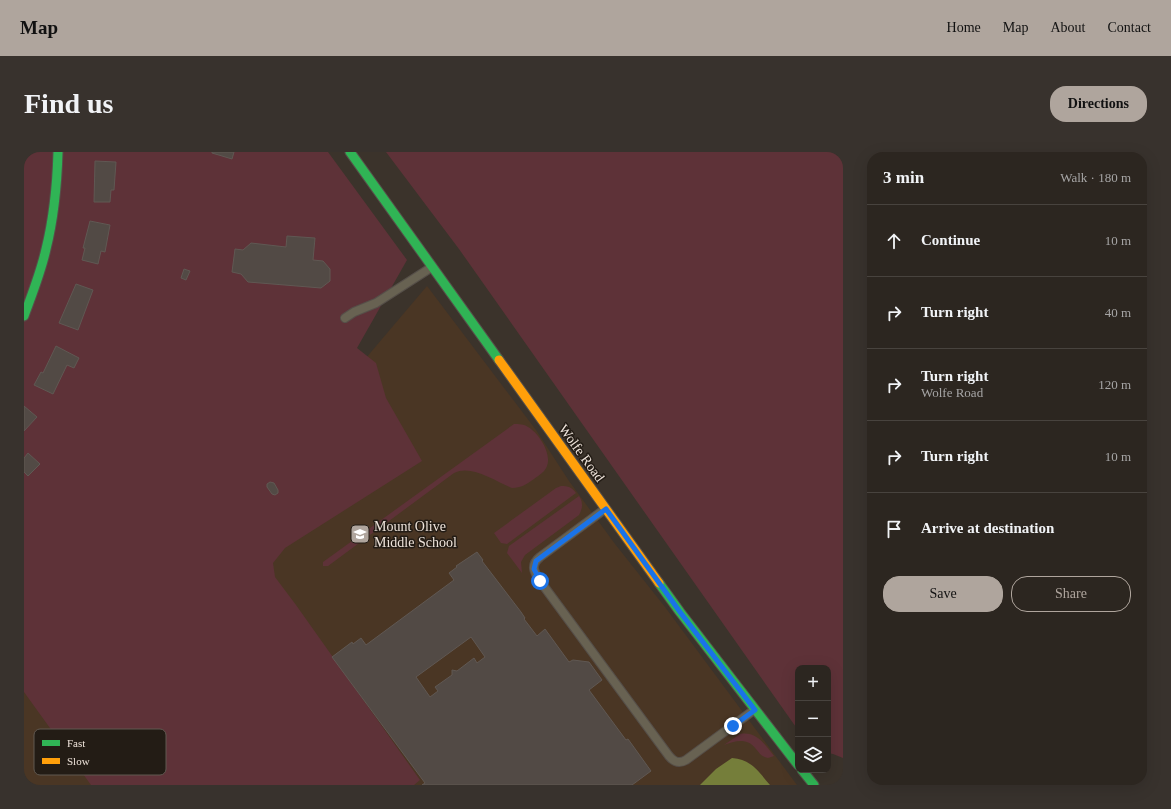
<!DOCTYPE html>
<meta charset="utf-8">
<style>
:root{--surface:#2c2620;--page:#38322d;--text:#f1f3f6;--muted:#a6a5a5;--line:#48433e;--accent:#afa59d}
body{margin:0;font-family:"Times New Roman",serif;background:var(--page);color:var(--text)}
.controls{position:absolute;right:12px;bottom:12px;display:grid;overflow:hidden;border-radius:8px;box-shadow:0 4px 16px #0002}
.controls button{width:36px;height:36px;display:grid;place-items:center;padding:0;border:0;border-bottom:1px solid var(--line);background:var(--surface);color:var(--text);font:20px sans-serif}
.stop{position:absolute;width:12px;height:12px;margin:-9px;border:3px solid #1a73e8;border-radius:50%;background:#fff}
.stop.end{background:#1a73e8;border-color:#fff;box-shadow:0 1px 4px #0008}
.list{margin:0;padding:0;list-style:none}
h2{display:flex;justify-content:space-between;align-items:center;height:52px;margin:0;padding:0 16px;font-size:17px}
h2 small{font-size:13px;font-weight:400;color:var(--muted)}
.list li{display:grid;grid-template-columns:26px 1fr auto;gap:12px;align-items:center;box-sizing:border-box;height:72px;padding:0 16px;border-top:1px solid var(--line)}
.list b{display:block;font-size:15px;white-space:nowrap}
.list p{margin:0;font-size:13px;white-space:nowrap;color:var(--muted)}
.list em{font-size:13px;font-style:normal;color:var(--muted)}
.actions{display:flex;gap:8px;padding:12px 16px}
.actions a{flex:1;padding:9px 0;border:1px solid var(--accent);border-radius:16px;text-align:center;font-size:14px;color:var(--accent)}
.actions .main{background:var(--accent);color:#111}
.icon{flex:none;width:22px;height:22px;fill:none;stroke:currentColor;stroke-width:2;stroke-linecap:round;stroke-linejoin:round}
.map{position:relative;flex:none;width:819px;height:633px;overflow:hidden;border-radius:16px}
header{display:flex;align-items:center;gap:24px;box-sizing:border-box;height:56px;padding:0 20px;background:var(--accent);color:#111}
header strong{font-size:19px}
nav{display:flex;gap:22px;margin-inline-start:auto;font-size:14px}
.intro{display:flex;align-items:center;justify-content:space-between;box-sizing:border-box;height:96px;padding:0 24px}
h1{margin:0;font-size:28px}
.button{padding:10px 18px;border-radius:16px;background:var(--accent);color:#111;font-size:14px;font-weight:700}
main{display:flex;gap:24px;padding:0 24px}
aside{flex:1;background:var(--surface);border-radius:16px;box-shadow:0 4px 16px #0002}
.map>svg:first-child{display:block}
</style>
<header>
<strong>Map</strong>
<nav><a>Home</a><a>Map</a><a>About</a><a>Contact</a></nav>
</header>
<div class="intro"><h1>Find us</h1><a class="button">Directions</a></div>
<main>
<div class="map">
<svg width="819" height="633" viewBox="0 0 819 633">
<rect width="100%" height="100%" fill="#3b332b"/>
<path fill="#4a3624" d="M403 134 512 278 545 329 591 392 641 455 773 633H0V406L336 213Z"/>
<path fill="#5e3238" d="M0 0H304L383 108 333 196 352 211 362 246 398 309 261 396 249 411 251 425 272 453 396 628 390 633H67L0 540Z
M362 0H819V606L809 602 804 601V516H774V578L435 97Z
M490 272C495 272 500 272 504 275 515 281 528 302 523 314 521 320 515 323 510 327 503 332 497 336 488 336 471 329 447 312 430 321L304 414H299V410Z
M537 334C544 334 548 335 552 341L483 392 477 391 470 381 532 336Z
M555 344C559 350 559 356 555 363L501 403 497 410 498 421 483 401 485 394Z
M716 582C733 579 740 592 750 604L744 606C738 605 736 602 732 597 723 585 711 589 700 593Z"/>
<path fill="#757e3a" d="M708 606C728 608 734 619 746 633H676L692 617Z"/>
<path fill="#524a45" stroke="#605853" fill-rule="evenodd" d="M188 0H210L208 7 188 1Z
M71 9 92 10 90 38H87L86 50H70Z
M66 69 86 73 81 100 77 99 74 112 58 108 61 96H59Z
M263 84 291 86 289 108 299 109 306 117V129L297 136 224 130 217 122 208 120 211 97 219 98 227 91 262 95Z
M160 117 166 119 162 128 157 126Z
M52 132 69 138 54 178 35 171Z
M32 194 55 206 50 216 43 213 29 242 10 233 17 220 19 221Z
M0 254 13 265 0 279Z
M4 301 16 312 4 324 0 320V306Z
M246 330 250 331 254 338V341L251 343 248 342 243 335V332Z
M453 400 459 408 458 409 497 460 501 466 500 467 513 484 521 477 545 510 549 508 565 510 578 528 565 538 602 588 604 587 627 619 608 633H398L401 631 308 505 328 490 329 492 337 486 342 493 430 428 425 421 433 415 432 414ZM447 485 461 505 453 511 450 506 433 519 428 518V523L411 535 414 539 406 545 392 525Z"/>
<g fill="none" stroke-linecap="round" stroke-linejoin="round">
<g stroke="#564f49" stroke-width="10">
<path id="lane" d="M321 166 330 160 352 151 408 115
M581 357 516 405C506 413 510 420 516 429L645 604C650 610 655 612 662 608L730 558"/>
</g>
<g stroke="#564f49" stroke-width="11">
<path id="fast" d="M326 0 475 208
M0 164C8 142 17 120 22 97 30 65 33 33 34 0
M635 431 656 460 774 613
M778 618 790 633"/>
</g>
<g stroke="#564f49" stroke-width="11">
<path id="slow" d="M475 208 635 431"/>
</g>
<use href="#lane" stroke="#686252" stroke-width="8"/>
<use href="#fast" stroke="#30b455" stroke-width="9"/>
<use href="#slow" stroke="#ff9f0a" stroke-width="9"/>
</g>
<g fill="none" stroke-linecap="round" stroke-linejoin="round">
<path stroke="#1a73e8" stroke-width="5" d="M516 429 510 417 512 409 582 357 656 460 731 558 709 574"/>
</g>
<defs>
<g id="school-square" transform="scale(1)"><rect x="-9" y="-9" width="18" height="18" rx="4" fill="#afa59d" stroke="#231c15"/><path d="M0-5L7-2L0 1L-7-2ZM-4 1L0 2.5L4 1V4Q0 6-4 4Z" fill="#fff"/></g>
</defs>
<g fill-rule="evenodd">
<use href="#school-square" x="336" y="382"/>
</g>
<g text-anchor="middle" stroke-width="3" stroke-linejoin="round" paint-order="stroke">
<g font-size="14" fill="#eee3da" stroke="#231c15">
<text transform="translate(558 301) rotate(54)" y="5">Wolfe Road</text>
</g>
<g font-size="14" fill="#eee3da" stroke="#231c15" text-anchor="start">
<text x="350" y="379">Mount Olive<tspan x="350" dy="16">Middle School</tspan></text>
</g>
</g>
<rect x="10" y="577" width="132" height="46" rx="6" fill="#231c15" stroke="#605850" stroke-width="1"/>
<rect x="18" y="588" width="18" height="6" fill="#30b455"/>
<rect x="18" y="606" width="18" height="6" fill="#ff9f0a"/>
<g font-size="11" fill="#eee3da">
<text x="43" y="595">Fast</text>
<text x="43" y="613">Slow</text>
</g>
</svg>
<div class="controls">
<button>+</button>
<button>−</button>
<button><svg class="icon" aria-label="layers" viewBox="0 0 24 24"><path d="M12 4l9 5-9 5-9-5zM3 14l9 5 9-5"/></svg></button>
</div>
<div class="stop" style="left:516px;top:429px"></div>
<div class="stop end" style="left:709px;top:574px"></div>
</div>
<aside>
<h2>3 min<small>Walk · 180 m</small></h2>
<ul class="list">
<li><svg class="icon" aria-label="ahead" viewBox="0 0 24 24"><path d="M12 20V5M6 11l6-6 6 6"/></svg><div><b>Continue</b></div><em>10 m</em></li>
<li><svg class="icon" aria-label="right" viewBox="0 0 24 24"><path d="M7 20v-9h11M14 6l5 5-5 5"/></svg><div><b>Turn right</b></div><em>40 m</em></li>
<li><svg class="icon" aria-label="right" viewBox="0 0 24 24"><path d="M7 20v-9h11M14 6l5 5-5 5"/></svg><div><b>Turn right</b><p>Wolfe Road</p></div><em>120 m</em></li>
<li><svg class="icon" aria-label="right" viewBox="0 0 24 24"><path d="M7 20v-9h11M14 6l5 5-5 5"/></svg><div><b>Turn right</b></div><em>10 m</em></li>
<li><svg class="icon" aria-label="arrive" viewBox="0 0 24 24"><path d="M6 21V4h12l-3 4 3 4H6"/></svg><div><b>Arrive at destination</b></div></li>
</ul>
<div class="actions"><a class="main">Save</a><a>Share</a></div>
</aside>
</main>
